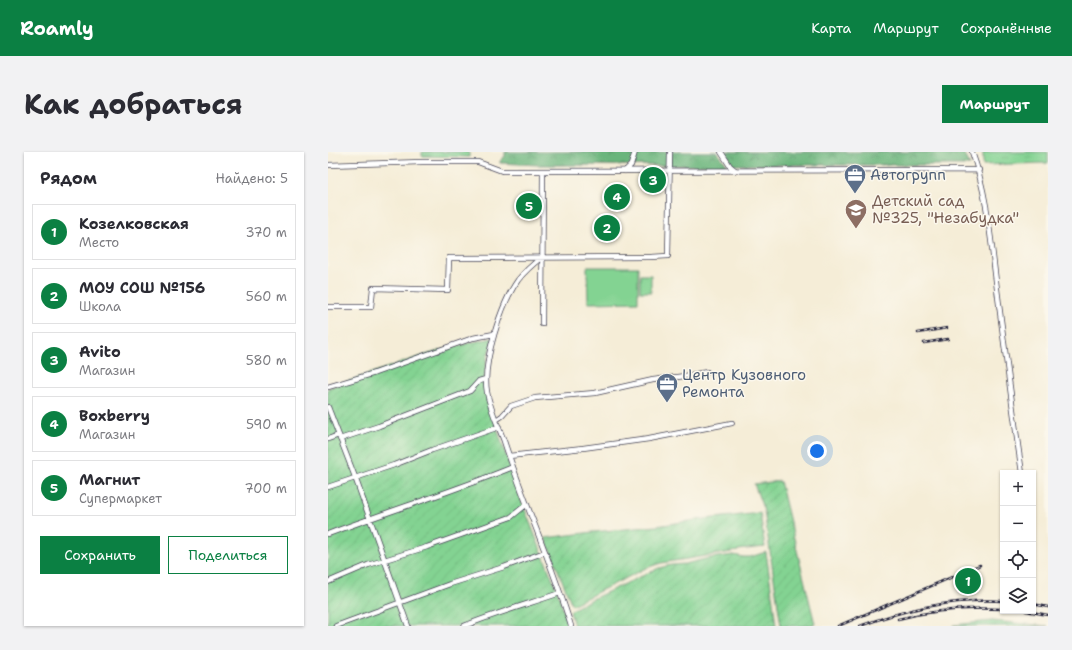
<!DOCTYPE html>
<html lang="ru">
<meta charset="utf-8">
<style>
:root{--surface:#fff;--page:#f2f2f3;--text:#2b2b33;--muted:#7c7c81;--line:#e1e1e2;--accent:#0b8043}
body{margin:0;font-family:"Shantell Sans",sans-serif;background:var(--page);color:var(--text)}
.controls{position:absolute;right:12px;bottom:12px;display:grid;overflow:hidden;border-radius:0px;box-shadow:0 1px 3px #0004}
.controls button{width:36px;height:36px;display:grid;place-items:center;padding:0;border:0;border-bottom:1px solid var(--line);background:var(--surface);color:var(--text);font:20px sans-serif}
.you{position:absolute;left:489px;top:299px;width:14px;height:14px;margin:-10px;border:3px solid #fff;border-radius:50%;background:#1a73e8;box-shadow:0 0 0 6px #1a73e833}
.badge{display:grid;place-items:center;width:26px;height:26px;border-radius:50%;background:var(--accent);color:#fff;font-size:13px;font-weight:700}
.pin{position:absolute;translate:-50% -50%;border:2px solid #fff;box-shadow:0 1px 4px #0006}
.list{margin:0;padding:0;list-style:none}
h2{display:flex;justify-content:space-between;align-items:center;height:52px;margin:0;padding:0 16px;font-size:17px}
h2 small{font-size:13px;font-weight:400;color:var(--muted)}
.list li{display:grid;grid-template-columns:26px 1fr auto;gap:12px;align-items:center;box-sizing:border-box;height:56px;margin:0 8px 8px;padding:0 8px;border:1px solid var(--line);border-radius:0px}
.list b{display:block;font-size:15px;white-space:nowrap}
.list p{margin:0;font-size:13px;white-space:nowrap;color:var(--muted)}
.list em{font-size:13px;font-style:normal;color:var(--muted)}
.actions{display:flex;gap:8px;padding:12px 16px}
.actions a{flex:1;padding:9px 0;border:1px solid var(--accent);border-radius:0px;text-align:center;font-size:14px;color:var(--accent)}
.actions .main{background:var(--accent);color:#fff}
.icon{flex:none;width:22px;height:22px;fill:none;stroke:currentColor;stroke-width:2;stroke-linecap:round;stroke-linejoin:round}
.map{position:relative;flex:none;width:720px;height:474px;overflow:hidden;border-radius:0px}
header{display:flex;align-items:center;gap:24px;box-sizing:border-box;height:56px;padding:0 20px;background:var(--accent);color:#fff}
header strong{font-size:19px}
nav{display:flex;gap:22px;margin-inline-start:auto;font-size:14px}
.intro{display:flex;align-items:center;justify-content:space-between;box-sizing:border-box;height:96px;padding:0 24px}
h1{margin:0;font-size:28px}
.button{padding:10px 18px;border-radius:0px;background:var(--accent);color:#fff;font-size:14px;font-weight:700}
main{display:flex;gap:24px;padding:0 24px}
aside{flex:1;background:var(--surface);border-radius:0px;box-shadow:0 1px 3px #0004}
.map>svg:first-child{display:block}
</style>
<header>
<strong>Roamly</strong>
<nav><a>Карта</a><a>Маршрут</a><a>Сохранённые</a></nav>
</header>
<div class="intro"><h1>Как добраться</h1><a class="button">Маршрут</a></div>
<main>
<aside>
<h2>Рядом<small>Найдено: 5</small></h2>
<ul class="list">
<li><span class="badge">1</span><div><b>Козелковская</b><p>Место</p></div><em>370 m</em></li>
<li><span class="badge">2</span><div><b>МОУ СОШ №156</b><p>Школа</p></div><em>560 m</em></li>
<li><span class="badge">3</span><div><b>Avito</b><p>Магазин</p></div><em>580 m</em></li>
<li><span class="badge">4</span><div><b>Boxberry</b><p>Магазин</p></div><em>590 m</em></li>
<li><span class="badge">5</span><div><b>Магнит</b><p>Супермаркет</p></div><em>700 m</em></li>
</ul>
<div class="actions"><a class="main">Сохранить</a><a>Поделиться</a></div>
</aside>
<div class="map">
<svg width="720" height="474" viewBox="0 0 720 474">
<defs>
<pattern id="grass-tufts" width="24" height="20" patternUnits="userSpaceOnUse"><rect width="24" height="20" fill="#83d392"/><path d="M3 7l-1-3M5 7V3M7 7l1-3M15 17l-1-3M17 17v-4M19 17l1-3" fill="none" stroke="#71b57f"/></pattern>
<pattern id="forest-crowns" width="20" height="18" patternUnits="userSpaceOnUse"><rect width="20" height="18" fill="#6ab57c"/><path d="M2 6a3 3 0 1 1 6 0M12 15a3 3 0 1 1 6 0" fill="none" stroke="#579367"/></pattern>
<pattern id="garden-furrows" width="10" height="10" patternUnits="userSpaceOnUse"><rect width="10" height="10" fill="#83d392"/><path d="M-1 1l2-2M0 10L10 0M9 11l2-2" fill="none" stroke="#71b57f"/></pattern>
</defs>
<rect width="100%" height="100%" fill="#fbf7ec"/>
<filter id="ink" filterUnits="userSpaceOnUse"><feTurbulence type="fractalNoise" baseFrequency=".025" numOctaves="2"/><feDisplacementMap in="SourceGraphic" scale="8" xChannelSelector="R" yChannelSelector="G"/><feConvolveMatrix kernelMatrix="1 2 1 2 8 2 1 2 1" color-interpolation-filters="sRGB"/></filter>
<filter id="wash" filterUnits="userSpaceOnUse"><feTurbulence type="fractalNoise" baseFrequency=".012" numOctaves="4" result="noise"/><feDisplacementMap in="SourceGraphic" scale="16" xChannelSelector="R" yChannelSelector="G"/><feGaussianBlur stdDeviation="0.9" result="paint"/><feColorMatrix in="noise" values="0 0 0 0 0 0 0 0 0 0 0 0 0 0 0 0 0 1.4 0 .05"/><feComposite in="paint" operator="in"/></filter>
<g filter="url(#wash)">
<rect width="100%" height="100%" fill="#f5edd7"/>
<path fill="url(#grass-tufts)" stroke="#527a66" d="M94 0H141V5L94 4Z
M655 0H720V11L655 13Z"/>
<path fill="url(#forest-crowns)" stroke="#466c5c" d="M177 0H389L400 14 209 13 172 11V9L177 4Z
M397 0H630L637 2 642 13H405Z"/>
<path fill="url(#garden-furrows)" stroke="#527a66" d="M165 186 159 206 156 228 160 250 195 353 230 441 240 474H0V236C54 218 108 196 165 186Z
M452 329 487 472 476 474H453L436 359 426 332Z
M432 361 437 395 410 398V399L333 411 318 416 244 453 217 386 265 380 329 374 368 368Z
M438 400 444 442 448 474H246L242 459 258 450 331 416 343 413 357 412 381 406 406 403 415 405H422Z
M664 469 720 474H625V473Z"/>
<path fill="#83d392" stroke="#527a66" d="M259 115H310V150L260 151Z
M312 123H323V140H312Z"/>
</g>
<g filter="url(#ink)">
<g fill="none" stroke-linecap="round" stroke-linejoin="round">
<g stroke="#424052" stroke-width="6">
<path id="minor" d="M393 0 402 14 407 18
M644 0C660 44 663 91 669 137 677 199 685 260 694 321
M0 13 94 10H150L174 19 651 18
M297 19 303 13 307 0
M214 105C205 112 197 119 190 128 173 152 154 211 159 240 162 257 170 273 176 289 196 351 224 411 243 474
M0 155H43L45 136 120 138 121 106 323 105 340 104 342 0
M214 172 215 19
M0 235 47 221 145 186 166 182
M0 255 27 325 80 474
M168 268 174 264 183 254 207 246 267 241 325 228 357 224 379 220
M0 287 11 283
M12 287 51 274 142 239 151 229 158 227
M181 304 255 296 321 287 404 271
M0 335 66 313 104 298 171 275
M0 382C61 359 124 340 185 315
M0 430 40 413 99 395 183 365 199 352
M8 474 122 432 176 415 217 400
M136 474C168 461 200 452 232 441"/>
</g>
<use href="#minor" stroke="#fff" stroke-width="4.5"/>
<g stroke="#22223b" stroke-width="2.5">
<path id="rail" d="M590 181 619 176
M596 191 620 187
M705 452 720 455
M698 459 720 463
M570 467C604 458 640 455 675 457
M510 474 652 413
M532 474C578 457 626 446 675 449"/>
</g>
<use href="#rail" stroke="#fbf7ec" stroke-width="1" stroke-dasharray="3" stroke-linecap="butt"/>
</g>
</g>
<defs>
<g id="office-pin" transform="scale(1.15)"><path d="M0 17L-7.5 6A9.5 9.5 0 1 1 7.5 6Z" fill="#5c6f8a" stroke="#fbf7ec"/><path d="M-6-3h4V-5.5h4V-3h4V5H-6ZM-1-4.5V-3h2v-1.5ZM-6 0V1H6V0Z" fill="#fff"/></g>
<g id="school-pin" transform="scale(1.15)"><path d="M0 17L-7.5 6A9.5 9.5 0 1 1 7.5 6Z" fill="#8d6e63" stroke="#fbf7ec"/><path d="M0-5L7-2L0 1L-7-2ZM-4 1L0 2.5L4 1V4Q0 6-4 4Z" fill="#fff"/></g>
</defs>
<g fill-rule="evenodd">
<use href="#office-pin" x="527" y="23"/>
<use href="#school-pin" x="528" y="58"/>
<use href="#office-pin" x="339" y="232"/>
</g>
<g text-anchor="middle" stroke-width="3" stroke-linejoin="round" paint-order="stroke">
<g font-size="15" fill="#4e5e75" stroke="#fbf7ec" text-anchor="start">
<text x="542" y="28">Автогрупп</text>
<text x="354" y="228">Центр Кузовного<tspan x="354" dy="17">Ремонта</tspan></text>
</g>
<g font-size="15" fill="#785e54" stroke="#fbf7ec" text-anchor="start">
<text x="544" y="54">Детский сад<tspan x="544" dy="17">№325, "Незабудка"</tspan></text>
</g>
</g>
</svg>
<div class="controls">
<button>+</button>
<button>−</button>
<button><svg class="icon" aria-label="locate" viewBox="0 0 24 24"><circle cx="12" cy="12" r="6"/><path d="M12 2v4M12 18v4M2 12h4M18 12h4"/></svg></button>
<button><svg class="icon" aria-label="layers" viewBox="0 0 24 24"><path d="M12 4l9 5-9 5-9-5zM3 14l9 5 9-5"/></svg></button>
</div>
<div class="you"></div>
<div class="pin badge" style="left:640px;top:429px">1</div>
<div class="pin badge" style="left:279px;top:76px">2</div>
<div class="pin badge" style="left:325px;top:28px">3</div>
<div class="pin badge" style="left:289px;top:45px">4</div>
<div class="pin badge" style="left:201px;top:54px">5</div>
</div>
</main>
